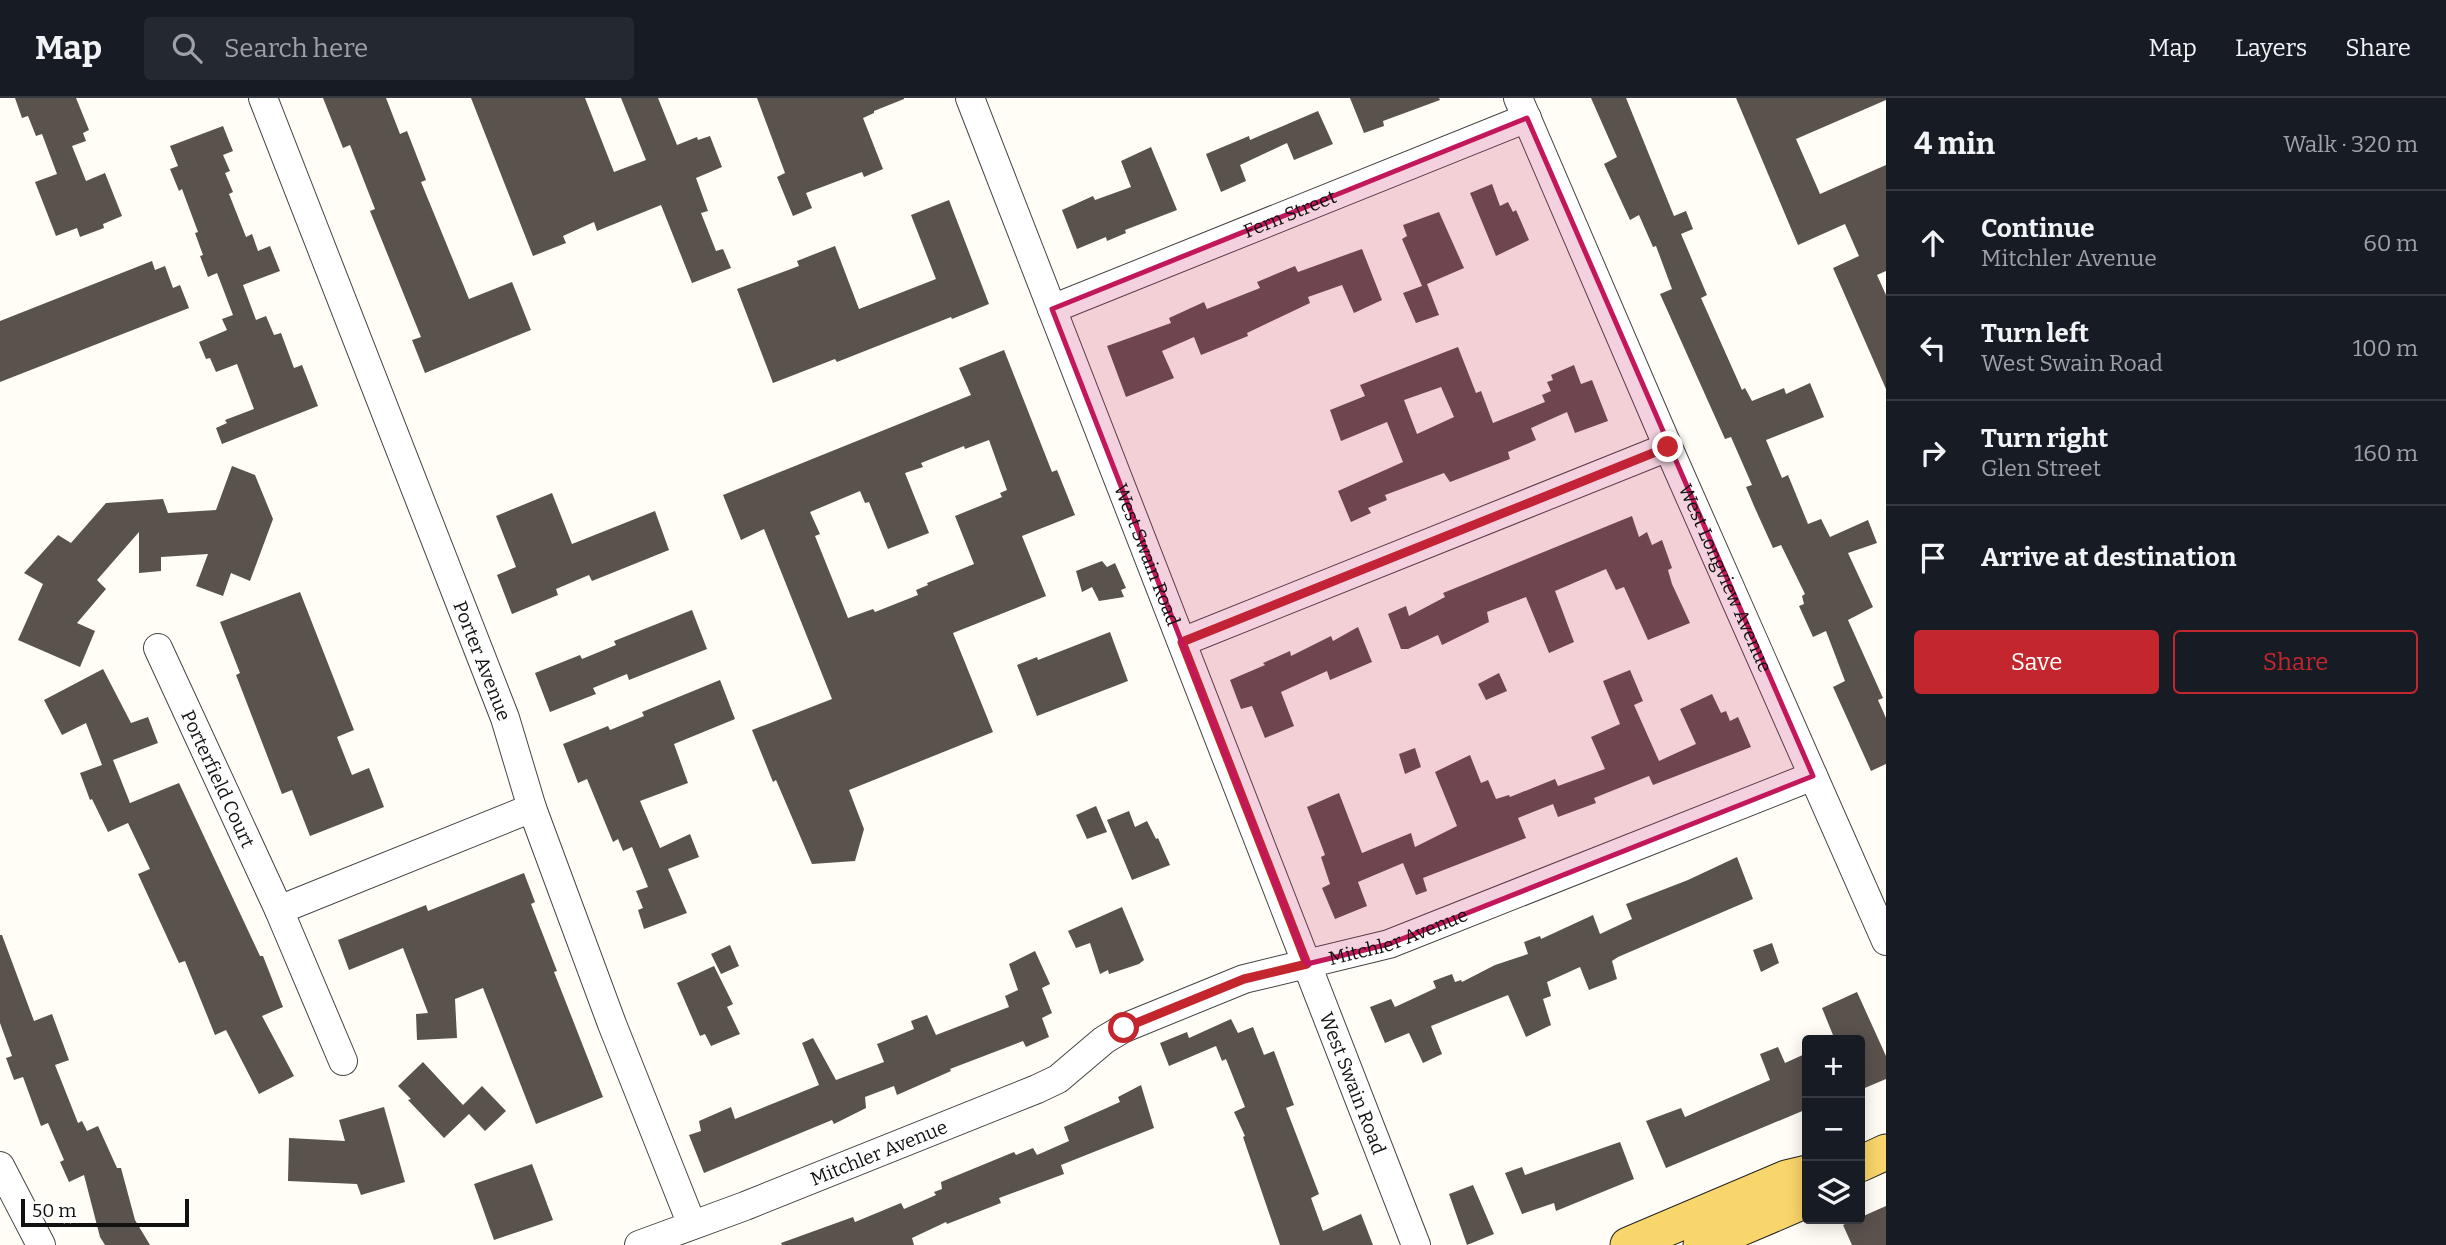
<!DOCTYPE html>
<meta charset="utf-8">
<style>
:root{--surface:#171b24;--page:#242831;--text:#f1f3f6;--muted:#9ea1a6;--line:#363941;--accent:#c4262e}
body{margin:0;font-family:Bitter,serif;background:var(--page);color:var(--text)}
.controls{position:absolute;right:21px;bottom:21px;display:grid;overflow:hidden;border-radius:7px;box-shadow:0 4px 18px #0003}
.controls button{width:63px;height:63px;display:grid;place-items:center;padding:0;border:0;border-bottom:2px solid var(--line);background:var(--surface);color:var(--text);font:35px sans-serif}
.scale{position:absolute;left:21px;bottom:18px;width:168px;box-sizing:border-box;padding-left:7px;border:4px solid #111;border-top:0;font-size:19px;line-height:24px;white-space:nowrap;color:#111;-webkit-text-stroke:5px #fff;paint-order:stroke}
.stop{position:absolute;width:21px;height:21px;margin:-16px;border:5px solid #c4262e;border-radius:50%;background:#fff}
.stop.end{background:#c4262e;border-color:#fff;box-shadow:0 2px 7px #0008}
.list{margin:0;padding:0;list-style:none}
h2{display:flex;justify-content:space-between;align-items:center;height:91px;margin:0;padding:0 28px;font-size:30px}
h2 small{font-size:23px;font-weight:400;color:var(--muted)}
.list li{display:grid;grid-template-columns:46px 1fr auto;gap:21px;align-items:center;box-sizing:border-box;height:105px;padding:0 28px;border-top:2px solid var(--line)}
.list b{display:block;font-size:26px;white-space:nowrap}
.list p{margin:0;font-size:23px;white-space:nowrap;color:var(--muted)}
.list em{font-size:23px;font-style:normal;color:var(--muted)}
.actions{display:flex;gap:14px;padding:21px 28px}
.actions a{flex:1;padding:16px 0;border:2px solid var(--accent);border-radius:7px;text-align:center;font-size:24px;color:var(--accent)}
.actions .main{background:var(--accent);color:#fff}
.icon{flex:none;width:38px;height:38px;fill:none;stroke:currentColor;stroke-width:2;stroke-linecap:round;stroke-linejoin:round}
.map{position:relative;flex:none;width:1886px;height:1147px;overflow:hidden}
header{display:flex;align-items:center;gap:42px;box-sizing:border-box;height:98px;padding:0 35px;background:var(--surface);border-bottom:2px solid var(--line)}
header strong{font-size:33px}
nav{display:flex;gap:38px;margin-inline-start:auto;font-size:24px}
.search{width:490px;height:63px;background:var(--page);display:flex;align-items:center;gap:18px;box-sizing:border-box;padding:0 24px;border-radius:7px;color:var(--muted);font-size:26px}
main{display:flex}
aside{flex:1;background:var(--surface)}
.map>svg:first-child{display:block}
</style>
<header>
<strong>Map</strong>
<div class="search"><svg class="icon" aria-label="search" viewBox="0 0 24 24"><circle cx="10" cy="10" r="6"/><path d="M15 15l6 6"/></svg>Search here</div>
<nav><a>Map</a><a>Layers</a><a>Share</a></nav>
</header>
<main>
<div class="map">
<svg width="1886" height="1147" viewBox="0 0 1886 1147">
<rect width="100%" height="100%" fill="#fffdf5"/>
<path fill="#5a524d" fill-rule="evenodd" d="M15 0H76L89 32 83 35 86 43 72 48 86 83 105 75 122 118 103 126 104 130 80 139 77 130 56 138 35 84 57 76 42 36 36 38 28 18 22 20Z
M323 0H386L400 36 407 33 426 82 421 84 469 201 512 184 531 232 425 275 412 242 421 239 370 113 375 111 350 47 343 50Z
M471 0H585L614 74 646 62 621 0H658L677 47 697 39 698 42 710 38 722 69 696 80 708 113 701 115 716 153 723 151 731 170 692 185 661 107 597 133 594 124 563 138 566 145 533 158Z
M757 0H904V1L874 13V15L863 20 883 71 864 79 862 74 806 95 812 110 793 118 777 79 785 75Z
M1350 0H1439L1440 2 1383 23 1384 28 1364 35Z
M1591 0H1626L1674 118 1686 113 1693 131 1681 136 1707 197 1701 200 1742 292 1745 290 1752 303 1784 290 1786 296 1810 285 1824 319 1766 342 1782 380 1788 377 1808 426 1821 421 1830 439 1868 422 1877 445 1848 455 1873 509 1848 522 1883 600 1878 602 1886 620V666L1871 673 1833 589 1845 583 1826 533 1813 539 1799 508 1804 506 1802 498 1805 496 1781 447 1773 450 1754 408 1746 389 1752 387 1731 339 1725 341 1660 196 1672 191 1656 148 1653 149 1639 117 1630 122 1604 66 1617 59Z
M1736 0H1886V2L1796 41 1820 96 1886 67V173L1877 177 1886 197V291L1833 170 1859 158 1845 126 1798 147Z
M1318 13 1333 46 1294 62 1287 45 1240 67 1246 83 1221 94 1206 56 1249 38 1250 42Z
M223 28 233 53 223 57 230 73 225 75 233 94 229 96 246 139 252 136 258 153 270 148 280 173 243 187 256 222 266 218 274 237 281 235 294 270 302 267 318 308 222 346 216 330 227 325 225 322 254 311 237 266 216 274 210 260 206 261 199 244 227 232 222 221 233 217 217 175 208 179 200 158 203 157 195 135 198 134 182 91 179 93 170 71 178 68 170 48Z
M1151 49 1177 112 1125 132 1126 135 1107 143 1106 139 1077 151 1062 112 1093 98 1095 102 1131 89 1121 63Z
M1492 86 1500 108 1508 104 1513 114 1516 112 1529 142 1496 158 1470 95Z
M949 102 989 206 952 221 951 219 837 264 835 261 773 285 737 191 799 168 797 163 835 148 859 211 936 181 911 117Z
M1439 114 1464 170 1427 186 1439 217 1416 225 1403 195 1422 188 1402 141 1407 138 1403 127Z
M1362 151 1382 202 1354 215 1342 187 1308 199 1310 205 1247 235 1248 238 1201 257 1194 239 1162 253 1174 280 1126 299 1107 248 1171 225 1169 220 1204 204 1207 211 1260 190 1257 184 1295 168 1298 174Z
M152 163 155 172 165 168 173 190 180 187 189 210 0 284V223Z
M1458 249 1476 295 1481 293 1493 325 1545 304 1542 297 1551 293 1547 284 1553 282 1551 277 1574 267 1581 286 1592 282 1608 323 1575 335 1567 314 1531 330 1536 342 1508 354 1510 361 1450 384 1444 375 1385 397 1387 402 1368 410 1371 415 1351 424 1338 393 1403 364 1387 324 1341 343 1330 312 1365 298 1360 287ZM1441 289 1454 319 1417 336 1404 302Z
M1004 252 1052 374 1057 372 1075 417 1022 438 1046 498 953 535 993 634 849 692 864 731 855 763 812 766 776 682 773 684 752 632 832 601 764 431 741 442 723 397 971 297 959 270ZM989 342 1007 392 1000 395 1002 399 955 418 974 466 927 485 928 487 916 492 918 497 875 514 873 511 848 520 815 438 820 436 810 414 860 393 865 405 869 404 888 451 929 435 905 375 923 369 921 365 964 348 965 351Z
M232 368 255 377 273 421 250 483 231 475 223 498 196 488 208 456 161 459V473L139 475V434L97 482 106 491 77 525 95 533 80 569 18 542 43 486 24 475 58 437 71 445 106 405 163 401 168 415 216 412Z
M552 395 572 446 655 413 669 452 592 483 589 477 556 491 558 497 512 516 497 477 516 469 496 418Z
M1632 418 1639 439 1647 434 1652 447 1662 442 1672 470 1668 472 1672 486 1690 525 1648 542 1624 489 1616 492 1606 471 1555 493 1574 544 1549 555 1526 499 1487 514 1489 524 1442 547 1438 537 1408 551H1401L1388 516 1406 508 1409 518 1445 499 1443 495Z
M1102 463 1107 469 1115 465 1126 490 1121 492 1124 499 1099 503 1092 489 1082 494 1076 473Z
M300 494 354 632 337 639 352 677 369 670 384 709 310 738 292 692 282 696 236 577 240 575 220 524Z
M692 512 707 551 629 582 627 576 593 590 596 596 550 614 535 575 580 557 582 561 616 547 614 543Z
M1358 529 1372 564 1330 582 1327 573 1281 594 1294 628 1265 640 1252 608 1241 611 1230 582 1265 567 1263 565 1290 553 1291 558 1331 538 1333 543Z
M1110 534 1128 583 1037 618 1017 567 1037 559 1038 562Z
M103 571 131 625 148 619 158 645 113 662 130 705 179 685 260 858H263L283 909 262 918 294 978 259 996 226 932 215 937 185 863 179 865 138 776 150 771 128 725 108 734 92 701 90 702 80 675 102 667 86 625 62 637 44 602Z
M1630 572 1643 603 1634 607 1659 663 1696 646 1680 611 1712 596 1721 615 1726 613 1730 623 1738 619 1751 649 1653 687 1649 678 1594 700 1596 705 1558 719 1553 706 1518 720 1526 740 1423 780 1427 793 1416 797 1403 765 1358 784 1367 808 1335 821 1322 790 1330 786 1321 759 1325 757 1307 709 1339 695 1362 755 1411 735 1415 749 1457 728 1435 674 1470 657 1481 685 1488 682 1496 701 1509 697 1510 699 1555 681 1558 688 1605 671 1591 639 1620 626 1603 583Z
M1499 575 1507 593 1486 602 1478 586Z
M720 582 735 621 674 646 688 685 640 703 660 750 690 736 699 759 668 771 687 815 644 831 638 812 643 810 636 793 648 789 632 749 623 753 618 741 613 744 587 681 578 685 563 646 608 628 610 632 644 618 642 614Z
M1415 650 1421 669 1405 676 1399 656Z
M1096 708 1107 734 1087 741 1076 717Z
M1129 713 1135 729 1147 723 1156 741 1158 740 1170 767 1132 782 1107 722Z
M1737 759 1753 801 1618 859 1612 863 1617 881 1589 892 1580 869 1547 884 1551 898 1543 901 1551 927 1526 939 1508 897 1431 928 1442 956 1423 965 1409 935 1385 945 1370 909 1391 901 1395 909 1436 890 1433 883 1452 876 1455 884 1461 882 1462 884 1495 867 1528 856 1524 844 1540 838 1541 841 1593 817 1600 836 1632 821 1626 806 1688 782Z
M524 775 535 804 531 806 557 873 554 874 603 999 536 1026 483 890 455 901 457 940 417 942 416 916 428 915 403 850 349 872 338 842 426 807 428 813Z
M1122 809 1144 862 1139 866 1109 876 1108 872 1100 876 1090 845 1076 850 1068 833Z
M0 837H2L34 923 52 916 69 962 55 967 78 1025 82 1023 87 1033 98 1028 117 1070H121L135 1122 150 1147H105L100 1139 84 1077 69 1084 60 1064 64 1062 48 1025 41 1028 23 979 14 982 6 960 12 958 0 925Z
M1772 845 1779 865 1761 874 1753 852Z
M730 847 739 868 721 876 711 856Z
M1035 853 1050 886 1042 890 1052 915 1042 920 1049 939 1026 949 1023 943 950 971 951 973 897 997 894 988 865 999 866 1010 834 1026 832 1022 704 1075 689 1037 701 1033 699 1023 731 1009 735 1021 819 987 802 945 813 940 836 982 884 964 877 946 914 931 911 923 927 917 936 937 1009 909 1005 898 1018 892 1009 866Z
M714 868 733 906 727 909 740 936 711 948 705 936 700 938 677 885Z
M1857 894 1886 958V981L1860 992V942H1835L1822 910Z
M1231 921 1238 935 1253 929 1264 957 1274 953 1294 1007 1286 1010 1319 1096 1311 1100 1323 1133 1361 1116 1373 1147H1280L1243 1039 1245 1038 1234 1014 1245 1009 1226 961 1222 963 1216 948 1169 968 1160 945 1187 934 1189 940Z
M1778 949 1785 965 1807 955V1011L1666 1070 1646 1023 1681 1010 1685 1019 1770 982 1760 956Z
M423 964 463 1007 482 988 506 1013 485 1033 469 1016 444 1040 408 1002 411 1001 398 988Z
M1141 987 1154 1030 1061 1067 1064 1076 999 1100 1001 1105 947 1126 946 1124 912 1140 914 1147H782L781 1145 853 1119 855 1124 901 1105 904 1111 936 1097 934 1094 942 1091 941 1084 1014 1054 1016 1057 1033 1050 1037 1057 1069 1043 1064 1029 1120 1004 1118 999Z
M384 1009 405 1084 361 1097 357 1086 288 1083 289 1040 345 1043 339 1022Z
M1620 1044 1634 1081 1556 1113 1554 1105 1522 1116 1505 1075 1522 1069 1525 1077Z
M532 1066 553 1122 494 1142 474 1086Z
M1473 1087 1494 1136 1467 1147 1449 1096Z
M1886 1108V1147H1852L1843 1127Z"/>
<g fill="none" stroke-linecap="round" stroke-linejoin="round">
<g stroke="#444" stroke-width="30">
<g id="minor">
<path id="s1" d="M263 0 505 620 532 710 612 926 692 1127"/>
<path id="s2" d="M970 0 1416 1147"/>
<path id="s3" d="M1518 0 1668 349 1886 843"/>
<path id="s4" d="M1052 211 1527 20"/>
<path d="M1182 544 1668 349"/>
<path id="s5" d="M158 550 279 812 532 710"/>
<path d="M279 812 343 963"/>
<path d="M0 1068 41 1147"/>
<path id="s6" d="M639 1147 745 1108 1037 991 1058 981 1104 942 1124 930 1244 881 1389 846 1813 678"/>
</g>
</g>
<g stroke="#222" stroke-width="37">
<path id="major" d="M1860 1066 1886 1054
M1628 1147 1786 1080 1807 1075
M1701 1147 1797 1106 1807 1100"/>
</g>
<use href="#minor" stroke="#fff" stroke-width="28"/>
<use href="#major" stroke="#f9d66b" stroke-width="35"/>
</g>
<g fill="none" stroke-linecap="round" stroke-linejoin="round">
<path stroke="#c4262e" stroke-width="9" d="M1124 930 1244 881 1307 866 1182 544 1668 349"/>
</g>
<path fill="#c2185b" fill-opacity="0.2" stroke="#c2185b" stroke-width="5" stroke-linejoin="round" d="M1527 20 1813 678 1389 846 1307 866 1052 211Z"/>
<g text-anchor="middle" stroke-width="7" stroke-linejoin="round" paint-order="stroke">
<g font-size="19" fill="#111" stroke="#fff">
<text dy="7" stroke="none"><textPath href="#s4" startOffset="256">Fern Street</textPath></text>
<text dy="7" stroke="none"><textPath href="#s2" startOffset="490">West Swain Road</textPath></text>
<text dy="7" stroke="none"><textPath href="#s3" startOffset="523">West Longview Avenue</textPath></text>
<text dy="7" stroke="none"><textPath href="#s1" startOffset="604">Porter Avenue</textPath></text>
<text dy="7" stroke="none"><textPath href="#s5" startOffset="144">Porterfield Court</textPath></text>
<text dy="7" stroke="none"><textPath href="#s6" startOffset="824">Mitchler Avenue</textPath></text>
<text dy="7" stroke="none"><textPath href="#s2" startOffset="1057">West Swain Road</textPath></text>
<text dy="7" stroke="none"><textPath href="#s6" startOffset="257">Mitchler Avenue</textPath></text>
</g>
</g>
</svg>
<div class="controls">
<button>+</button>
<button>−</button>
<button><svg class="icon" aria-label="layers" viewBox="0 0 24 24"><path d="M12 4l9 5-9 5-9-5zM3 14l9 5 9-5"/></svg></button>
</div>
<div class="scale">50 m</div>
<div class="stop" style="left:1124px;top:930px"></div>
<div class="stop end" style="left:1668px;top:349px"></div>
</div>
<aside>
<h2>4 min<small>Walk · 320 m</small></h2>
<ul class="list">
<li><svg class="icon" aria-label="ahead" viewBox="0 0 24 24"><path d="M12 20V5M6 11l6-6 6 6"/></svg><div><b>Continue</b><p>Mitchler Avenue</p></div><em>60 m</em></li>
<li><svg class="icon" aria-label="left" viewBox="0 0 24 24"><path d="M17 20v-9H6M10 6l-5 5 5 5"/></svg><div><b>Turn left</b><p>West Swain Road</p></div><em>100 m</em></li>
<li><svg class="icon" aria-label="right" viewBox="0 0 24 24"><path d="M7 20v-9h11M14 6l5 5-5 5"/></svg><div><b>Turn right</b><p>Glen Street</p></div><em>160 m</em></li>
<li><svg class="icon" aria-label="arrive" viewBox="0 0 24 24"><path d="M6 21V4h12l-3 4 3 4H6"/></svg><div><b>Arrive at destination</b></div></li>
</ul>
<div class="actions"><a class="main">Save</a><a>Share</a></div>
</aside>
</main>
